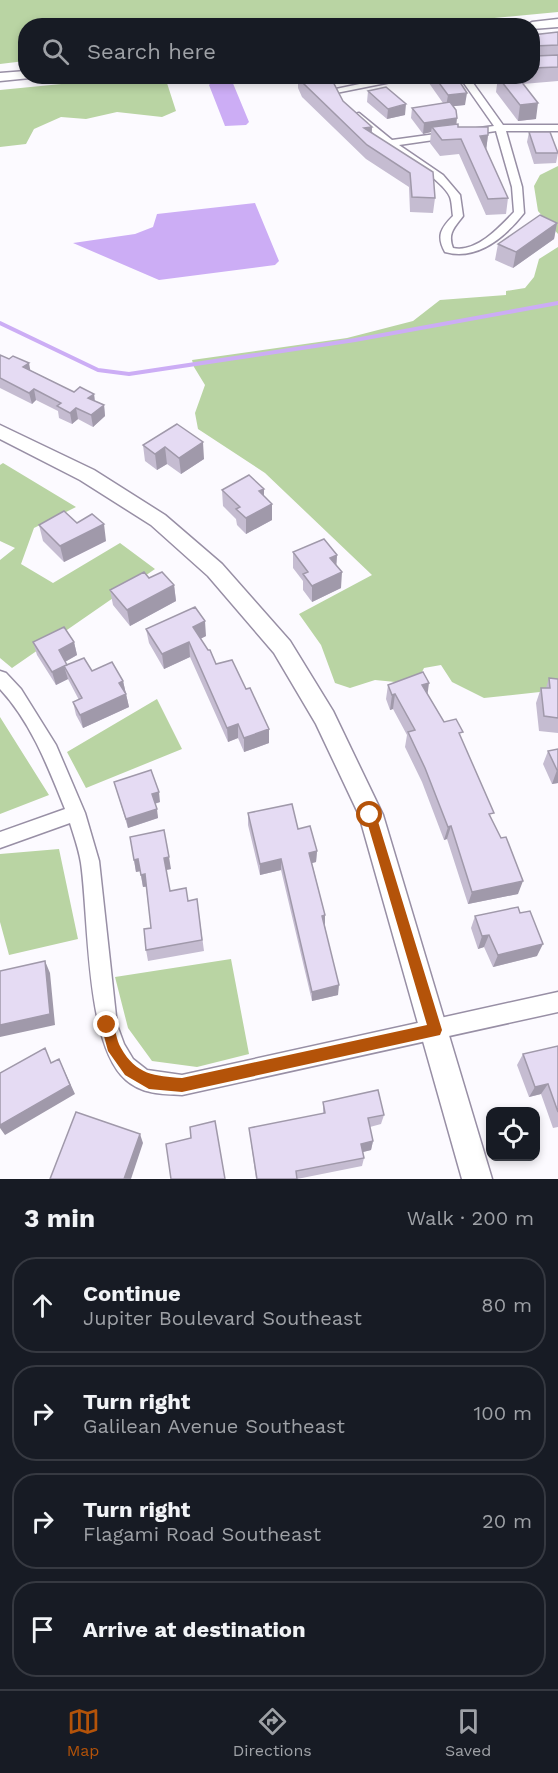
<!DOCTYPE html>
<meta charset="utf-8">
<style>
:root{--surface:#171b24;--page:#20242c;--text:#f1f3f6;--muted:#9ea1a6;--line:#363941;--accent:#b45309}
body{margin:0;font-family:"Work Sans",sans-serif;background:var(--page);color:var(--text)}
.controls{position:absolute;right:18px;bottom:18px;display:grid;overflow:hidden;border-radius:12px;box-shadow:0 3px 9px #0003}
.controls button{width:54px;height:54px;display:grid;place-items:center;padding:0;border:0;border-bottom:2px solid var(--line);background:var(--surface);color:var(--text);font:30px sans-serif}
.stop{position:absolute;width:18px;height:18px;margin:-14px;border:4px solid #b45309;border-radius:50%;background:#fff}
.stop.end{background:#b45309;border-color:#fff;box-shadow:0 2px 6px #0008}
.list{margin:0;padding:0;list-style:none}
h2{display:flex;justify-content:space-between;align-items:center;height:78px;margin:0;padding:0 24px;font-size:26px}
h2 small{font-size:20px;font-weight:400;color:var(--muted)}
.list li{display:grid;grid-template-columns:39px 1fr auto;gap:18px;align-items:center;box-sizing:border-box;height:96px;margin:0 12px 12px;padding:0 12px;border:2px solid var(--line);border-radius:24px}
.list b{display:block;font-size:22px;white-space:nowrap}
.list p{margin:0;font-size:20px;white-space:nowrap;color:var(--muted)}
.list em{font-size:20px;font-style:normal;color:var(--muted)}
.icon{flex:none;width:33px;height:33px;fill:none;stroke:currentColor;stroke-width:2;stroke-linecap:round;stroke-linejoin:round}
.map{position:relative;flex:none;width:558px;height:1179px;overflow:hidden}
.search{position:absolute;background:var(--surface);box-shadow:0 3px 9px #0003;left:18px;right:18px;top:18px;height:66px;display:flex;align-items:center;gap:15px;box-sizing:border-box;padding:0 21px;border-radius:24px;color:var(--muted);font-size:22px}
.sheet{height:510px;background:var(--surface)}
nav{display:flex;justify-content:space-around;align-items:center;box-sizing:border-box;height:84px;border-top:2px solid var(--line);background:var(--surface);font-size:16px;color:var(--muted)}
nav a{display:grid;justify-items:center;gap:3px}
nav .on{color:var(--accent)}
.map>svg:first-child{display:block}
</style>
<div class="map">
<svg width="558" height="1179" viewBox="0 0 558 1179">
<rect width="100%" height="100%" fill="#fcfaff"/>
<path fill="#b9d4a3" d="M0 0H558V12L411 26H26L25 61 0 64Z
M143 76 171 77 166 80 176 111 162 117 117 112 86 119 61 117 34 129 26 144 0 147V90Z
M558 166V234L538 211 534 186 540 175Z
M558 247V690L484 698 452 682 441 665 424 668 416 684 375 680 350 688 335 683 321 645 299 614 372 575 265 473 198 429 195 413 205 385 194 367 192 360 347 338 413 321 440 300 506 295V291L525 288 534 277 539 259Z
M3 463 76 507 34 528 21 564 53 583 120 543 155 569 12 668 0 658V560L15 548 0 541V465Z
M157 699 182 749 86 788 67 752Z
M0 717 49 795 0 814Z
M59 849 78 939 9 955 0 922V854Z
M231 959 249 1054 197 1067 152 1061 128 1028 115 977Z"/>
<path fill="#ccadf5" d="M232 81 249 122 246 125 225 126 209 85 211 83Z
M255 203 279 261 275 265 159 280 73 243 135 234 153 227 157 214Z"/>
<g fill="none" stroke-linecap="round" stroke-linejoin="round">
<path stroke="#ccadf5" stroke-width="4" d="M0 323 98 370 129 374 355 340 558 303"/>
<g stroke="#988fa5" stroke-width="3">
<path id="street" d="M398 76H421L336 93 331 90Z
M459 76H468L503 125H558V131H506L522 187 524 213C505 237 477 261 445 252 436 236 441 228 453 216 452 210 452 202 450 197 443 177 371 137 351 115L359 113 392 140 494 126ZM496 131 512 187 514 212C499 228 476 253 453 248 447 233 455 227 463 216L460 195 443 175 399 145Z
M0 671 6 673 21 689 56 745 85 813 99 861 117 1025 124 1044 133 1059 147 1070 182 1075 558 992V1012L182 1095C161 1094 142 1094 126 1080 85 1045 89 917 81 863 79 850 74 836 70 823L0 848V832L65 809C48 767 31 722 0 689Z"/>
</g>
<g stroke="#988fa5" stroke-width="3">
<path id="secondary" d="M558 19V27L532 29V26H526L532 22Z
M26 71V76L30 78 0 81V73Z
M0 425 94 470 165 515 222 564 290 641 333 711 383 815 492 1179H462L359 815 316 724 274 653 208 576 151 525 80 480 0 439Z"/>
</g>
<use href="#street" fill="#fff" fill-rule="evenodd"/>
<use href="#secondary" fill="#fff" fill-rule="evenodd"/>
</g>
<path fill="#c5bcd1" d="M558 32V81L523 84 536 119 518 121 496 92 498 77 532 76V35Z
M298 76H330L343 101 372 127V132L435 198 433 213 410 212 409 187 366 159 302 97 298 88Z
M424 76H456L465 105 453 106 456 124 458 127 488 135 486 150 508 198 506 214 486 215 459 154 440 156 430 143 431 132 423 134 411 118 412 108 443 103Z
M368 91 405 115 387 119 367 102Z
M529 132 558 153 556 163 534 164 527 142Z
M557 223 554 239 513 268 495 260 498 244Z
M0 355 74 392 94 394 95 401 104 405 105 416 93 427 78 419 72 424 59 418 58 411 36 400 32 404 0 388Z
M177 424 204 459 181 474 167 464 157 470 145 461 143 445Z
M264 489V496L272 504V520L246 534 237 525 236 519 223 506 222 490Z
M77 523 106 541 64 562 43 541 39 525Z
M293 552 337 555 336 565 341 588 312 602 303 590V581L293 568Z
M149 578 174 585 176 601 130 626 113 605 110 590Z
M146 629 206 636 200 639 216 664 269 743 244 752 238 738 228 742 190 657 164 669 149 643Z
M33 642H74L77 655 65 662 67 665 92 671 123 681 129 707 83 728 76 715 73 702 79 700 68 679 56 685 37 655Z
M549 678 558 679V733L539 731 536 703 541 688H546Z
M388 685 427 694 444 722 461 738 492 820 518 894 468 904 447 839 444 840 422 782 405 747 407 735 393 709 390 710 386 699Z
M558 749V783L552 784 543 764 548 751Z
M114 782 160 802 155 804 158 818 128 828Z
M248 813 298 829 317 851 316 862 312 863 325 915V926L338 995 312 1001 281 870 260 875 248 825Z
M134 860 171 869 166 870 170 891 188 901 197 899 204 951 148 961 146 950 151 928 146 887H143L140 871 136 872Z
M475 916 537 956 493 967 484 947 478 949 471 928Z
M558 1046V1127L553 1128 541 1094 529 1097 517 1065 523 1054Z
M323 1102 384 1115 381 1124 370 1127 373 1141 371 1150 363 1152 364 1158 362 1166 297 1179H256L249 1128 323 1114Z"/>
<path fill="#a099aa" d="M467 93 465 105 446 107 448 95Z
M538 103 536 119 518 121 520 105Z
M406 104 405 115 387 119 388 109Z
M457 118 456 129 432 127 431 132 423 134 424 123Z
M372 127 371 141 364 142V128Z
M488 135 486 151 480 136Z
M557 223 554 239 513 268 516 252Z
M29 363 31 374 23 367Z
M34 389 36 400 32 404 29 393Z
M94 394 95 405 88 398Z
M104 405 105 416 93 427 91 415Z
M76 408 78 419 72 424 70 413Z
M203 442 204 459 181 474 179 458Z
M165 447 167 464 157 470 155 454Z
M264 489V505L259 491Z
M272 504V520L246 534V518Z
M104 524 106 541 64 562 60 546Z
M337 555 336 571 330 558Z
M342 572 341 588 312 602V586Z
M174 585 176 601 130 626 127 610Z
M205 621 206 636 194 642 193 627Z
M74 642 77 655 63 663 59 650Z
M189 642 190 657 164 669 162 654Z
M64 666 68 679 56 685 52 672Z
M123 681 129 707 83 728 80 715 119 683Z
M429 683 427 698 422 685Z
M395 694 393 709 390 710 392 695Z
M238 724V738L228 742 227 728Z
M269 729V743L244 752V738Z
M557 770H558V783L552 784Z
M159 792 160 802 153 804 152 794Z
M157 809 158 818 128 828 126 819Z
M451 826 447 839 444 840 448 827Z
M317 851 316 862 308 864 309 853Z
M169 857 171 869 166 870 164 858Z
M138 859 141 871 136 872 134 860Z
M281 859V870L260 875V864Z
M145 874 148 886 143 887 141 875Z
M523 881 518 894 468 904 472 892Z
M325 915V926L322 916Z
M489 935 484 947 478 949 482 936Z
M543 944 537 956 493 967 498 955Z
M45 961 50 973 55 1025 0 1037V1025Z
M339 985 338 995 312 1001V992Z
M59 1059 75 1094 5 1135 0 1128V1125Z
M548 1084 541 1094 529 1097 535 1087Z
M140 1134 143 1143 131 1179H124Z
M373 1141 371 1150 359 1153 361 1144Z"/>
<path fill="#e5dbf3" stroke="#a099aa" stroke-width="1.5" d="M558 32V45L534 46 532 54V35Z
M532 54 535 56 558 55V67L532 68Z
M300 76H330L343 101 372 127 364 128 433 172 435 198 412 197 410 173 367 145 303 83Z
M434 76H456L467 93 448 95Z
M505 76H517L538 103 520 105 498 77Z
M386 87 406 104 388 109 368 91Z
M450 102 456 110 457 118 424 123 412 108Z
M458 124V127H488V135L480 136 508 198 488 199 461 139 442 140 432 127Z
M529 132H550L558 153H536Z
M540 215 557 223 516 252 498 244Z
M0 355 9 359 13 356 29 363 23 367 74 392 80 387 94 394 88 398 104 405 91 415 76 408 70 413 57 406 61 403 34 389 29 393 0 378Z
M177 424 203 442 179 458 165 447 155 454 143 445Z
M249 475 264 489 259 491 272 504 246 518 236 509 240 507 222 490Z
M64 511 77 523 92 514 104 524 60 546 39 525Z
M324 539 337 555 330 558 342 572 312 586 303 574 308 572 293 552Z
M144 572 149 578 162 572 174 585 127 610 110 590Z
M195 607 205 621 193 627 208 650H210L216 664 232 660 246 689 250 688 269 729 244 738 238 724 227 728 189 642 162 654 146 629Z
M64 627 74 642 59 650 67 665 64 666 84 658 92 671 112 662 123 681 119 683 126 694 80 715 73 702 82 698 64 666 52 672 33 642Z
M423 672 429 683 422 685 444 722 456 719 463 732 459 733 494 813 489 814 501 838 506 837 523 881 472 892 451 826 448 827 425 768 408 732 415 730 395 694 392 695 388 685Z
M549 678 558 679V718L544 716 541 688H550Z
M558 749V770H557L548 751Z
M151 770 159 792 152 794 157 809 126 819 114 782Z
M292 804 298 829 310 826 317 851 309 853 325 915 322 916 339 985 312 992 281 859 260 864 248 813Z
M164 830 169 857 164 858 170 891 186 888 188 901 197 899 202 940 146 950 144 929 151 928 145 874 141 875 138 859 134 860 130 837Z
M518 907 520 913 530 911 543 944 498 955 489 935 482 936 475 916Z
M45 961 50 1014 0 1025V971Z
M558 1046V1112L548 1084 535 1087 523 1054Z
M45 1048 51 1063 59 1059 70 1085 0 1125V1073Z
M378 1090 384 1115 368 1118 373 1141 361 1144 364 1158 296 1171 297 1179H257L249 1128 325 1113 323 1102Z
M76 1112 140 1134 124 1179H50Z
M215 1121 225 1179H171L166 1144 191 1138 190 1127Z"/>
<path fill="#b45309" d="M370 810 376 815 442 1030 440 1035 182 1092 149 1089 125 1075 108 1051 101 1025 103 1021 107 1019 112 1021C116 1029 116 1040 121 1048 136 1075 155 1076 182 1078L427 1025 365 815Z"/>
</svg>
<div class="controls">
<button><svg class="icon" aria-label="locate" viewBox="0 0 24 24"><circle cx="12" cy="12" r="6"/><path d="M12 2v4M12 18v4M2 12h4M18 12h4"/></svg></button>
</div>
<div class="stop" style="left:370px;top:815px"></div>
<div class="stop end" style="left:107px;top:1025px"></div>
<div class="search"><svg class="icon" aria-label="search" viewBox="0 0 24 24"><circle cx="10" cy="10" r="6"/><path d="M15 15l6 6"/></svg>Search here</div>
</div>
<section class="sheet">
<h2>3 min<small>Walk · 200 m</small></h2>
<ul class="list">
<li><svg class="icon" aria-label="ahead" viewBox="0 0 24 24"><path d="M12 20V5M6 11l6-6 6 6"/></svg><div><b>Continue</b><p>Jupiter Boulevard Southeast</p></div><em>80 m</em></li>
<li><svg class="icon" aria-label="right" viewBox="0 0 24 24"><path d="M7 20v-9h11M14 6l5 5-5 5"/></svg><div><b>Turn right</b><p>Galilean Avenue Southeast</p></div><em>100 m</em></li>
<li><svg class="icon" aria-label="right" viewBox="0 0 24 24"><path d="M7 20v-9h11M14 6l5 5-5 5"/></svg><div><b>Turn right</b><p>Flagami Road Southeast</p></div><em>20 m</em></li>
<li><svg class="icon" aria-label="arrive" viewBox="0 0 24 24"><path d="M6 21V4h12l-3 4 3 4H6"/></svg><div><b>Arrive at destination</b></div></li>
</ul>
</section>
<nav>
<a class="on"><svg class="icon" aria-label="map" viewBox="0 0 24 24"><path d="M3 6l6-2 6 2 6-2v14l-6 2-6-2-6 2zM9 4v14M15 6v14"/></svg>Map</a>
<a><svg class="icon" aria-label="directions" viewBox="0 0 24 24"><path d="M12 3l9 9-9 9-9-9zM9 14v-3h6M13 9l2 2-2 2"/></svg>Directions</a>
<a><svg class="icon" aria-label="saved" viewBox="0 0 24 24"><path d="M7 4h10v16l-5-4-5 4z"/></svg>Saved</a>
</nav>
